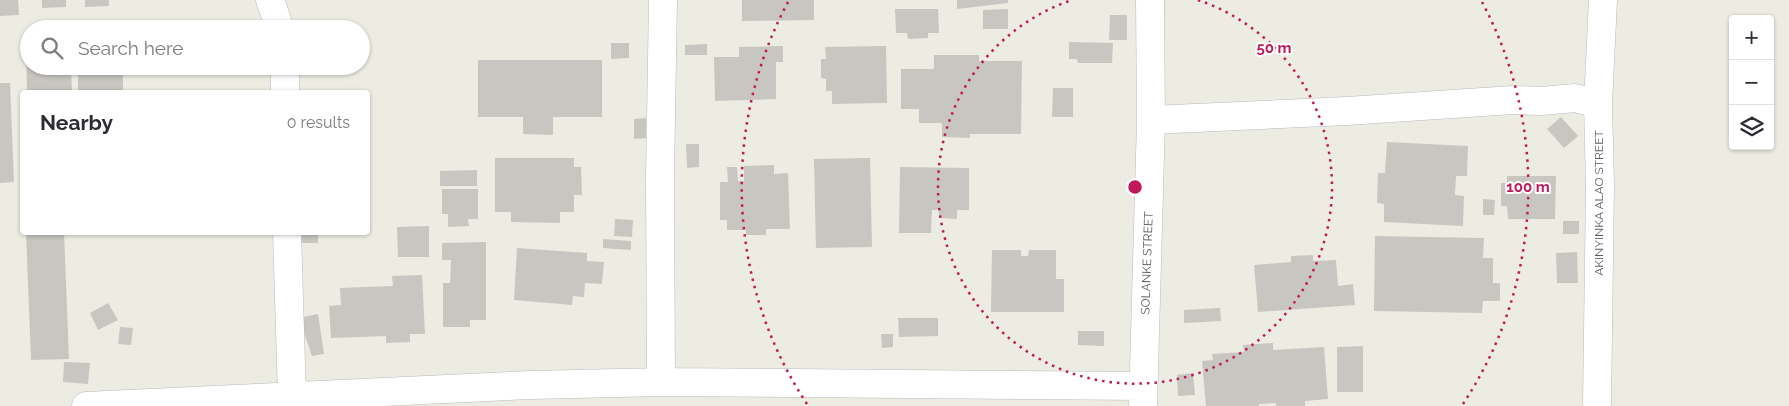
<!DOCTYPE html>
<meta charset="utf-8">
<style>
:root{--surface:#fff;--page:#f7f7f7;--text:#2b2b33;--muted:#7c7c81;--line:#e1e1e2}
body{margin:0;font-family:Raleway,sans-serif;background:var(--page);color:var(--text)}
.controls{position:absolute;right:15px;top:15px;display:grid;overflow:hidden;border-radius:5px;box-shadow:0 1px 4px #0004}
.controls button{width:45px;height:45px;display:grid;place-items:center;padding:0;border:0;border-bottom:1px solid var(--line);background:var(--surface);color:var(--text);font:25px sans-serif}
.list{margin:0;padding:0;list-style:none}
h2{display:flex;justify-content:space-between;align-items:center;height:65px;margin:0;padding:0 20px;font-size:21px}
h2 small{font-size:16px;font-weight:400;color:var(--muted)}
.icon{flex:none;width:28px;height:28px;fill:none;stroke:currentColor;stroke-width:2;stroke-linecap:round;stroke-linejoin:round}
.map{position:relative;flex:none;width:1789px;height:406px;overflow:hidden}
.search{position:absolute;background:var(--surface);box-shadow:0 1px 4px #0004;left:20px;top:20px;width:350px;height:55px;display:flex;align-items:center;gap:12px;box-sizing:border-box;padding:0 18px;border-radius:28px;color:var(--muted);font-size:19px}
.panel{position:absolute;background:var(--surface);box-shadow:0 1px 4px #0004;left:20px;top:90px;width:350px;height:145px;border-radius:5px}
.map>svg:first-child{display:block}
</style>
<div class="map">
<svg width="1789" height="406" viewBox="0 0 1789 406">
<rect width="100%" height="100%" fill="#edece3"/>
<path fill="#c8c6c0" d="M0 0H18L19 15 0 16Z
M42 0H66V7L42 8Z
M85 0H109V6L85 7Z
M742 0H814V20L742 21Z
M957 0H1008V3L957 9Z
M895 9H938L939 33H928V38L908 39 907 33H896Z
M1008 9V29H983V10Z
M1110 15H1127V40H1109Z
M1069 42 1113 43 1112 63H1078L1077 59H1069Z
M611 43H629V58L611 59Z
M707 44V55H685V45Z
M783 46V62H776V99L715 101 714 57H739V47Z
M886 46 887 103 832 104V91H826V79L821 78V59H826L825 47Z
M26 47H29V66H71L72 92H27Z
M934 55H979V61H1022L1021 134H970V138L942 137V123H919V109H901V69H934Z
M478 60H602V117H553V135L523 134V117H478Z
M78 66H123V92H78Z
M0 83H10L14 182 0 183Z
M1053 88H1073V117H1052Z
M1561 117 1578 136 1564 148 1547 129Z
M646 118V138L634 139V119Z
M1387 142 1468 146 1467 176H1456L1455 195 1464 196 1463 226 1384 222V204L1377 203 1378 173H1385Z
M686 144H699V167L687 168Z
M495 158H574V167H581L582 195H574V212H560V223L511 222V212H495Z
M870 158 872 247 816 248 814 159Z
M774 165V174L788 173 790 229H766V235H746V230H727V220H720V182H728L727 167H737L738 181H744V166Z
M900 167 969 168V210H957V219L939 218V210H932L931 233H899Z
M477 170V186H440V171Z
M1507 176H1556L1555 219H1508L1507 206H1501V183H1507Z
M442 189H478V219H468L469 226 448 227V214H442Z
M1483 199 1495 200 1494 215H1483Z
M615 219 633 220 632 237 614 236Z
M1563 221H1579V234H1563Z
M429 226V257H398L397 227Z
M26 232H64L69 359 31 360Z
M301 232H318V243H301Z
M1375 236 1484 238 1483 258H1493V283H1500V301H1483L1482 313 1374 311Z
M603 239 631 241V250L603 248Z
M486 242V320H470V327H443V283H450L451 260H442V243Z
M517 248 587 253V261L604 262 602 284 585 283 584 297 573 296 572 305 514 300Z
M992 250H1021V256H1028L1029 250H1056V279H1064V312H991Z
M1577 252 1578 283H1557L1556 253Z
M1313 255V261L1336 260 1338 286 1353 284 1355 305 1258 312 1254 265 1291 262V256Z
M422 275 425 334H410V342L386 343V336L331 338 329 306 341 305 340 288 393 286 392 276Z
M108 303 118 320 98 330 90 313Z
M1220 308 1221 321 1184 323V310Z
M318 314 324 354 312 356 299 318Z
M898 318H938V336L899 337Z
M120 327 133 328 131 345 118 344Z
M1078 331H1104V346L1078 345Z
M881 334H893V347L882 348Z
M1273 343V350L1324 347 1328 399 1305 401V406H1276V403L1259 404V406H1206L1202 361 1213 360 1212 354 1244 352 1243 345Z
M1363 346V392H1337V347Z
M64 362 90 363 88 384 63 382Z
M1193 373 1195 395 1178 396 1177 375Z"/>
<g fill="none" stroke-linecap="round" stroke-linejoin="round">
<g stroke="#b8babe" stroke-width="29">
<path id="minor" d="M270 0 280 29
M285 66V92
M1151 120 1347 111 1513 100 1542 101 1575 98 1598 104
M287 232 292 397
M661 382 660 177 663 0
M86 406 531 385 661 382 1143 386
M1143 406 1151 120 1150 0
M1597 406 1600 185 1598 104 1603 0"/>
</g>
<use href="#minor" stroke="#fff" stroke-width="28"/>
</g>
<g fill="none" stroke="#c2185b" stroke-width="2.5" stroke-dasharray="2.5 5">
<path d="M1198 0A197 197 0 1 1 1072 0"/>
<path d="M807 404A393 393 0 0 1 788 2M1482 2A393 393 0 0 1 1463 404"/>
</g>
<g text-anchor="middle" stroke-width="4" stroke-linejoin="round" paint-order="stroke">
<g font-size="12" fill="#5b5d63" stroke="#fff">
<text transform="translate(1599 203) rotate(-90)" y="4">AKINYINKA ALAO STREET</text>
<text transform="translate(1147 263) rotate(-88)" y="4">SOLANKE STREET</text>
</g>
</g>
<circle cx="1135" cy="187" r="8" fill="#c2185b" stroke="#fff" stroke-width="2.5"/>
<g font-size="15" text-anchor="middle" font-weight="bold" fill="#c2185b" stroke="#fff" stroke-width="4" stroke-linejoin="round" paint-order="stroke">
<text x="1274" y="53">50 m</text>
<text x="1528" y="192">100 m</text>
</g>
</svg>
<div class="controls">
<button>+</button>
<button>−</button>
<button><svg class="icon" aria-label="layers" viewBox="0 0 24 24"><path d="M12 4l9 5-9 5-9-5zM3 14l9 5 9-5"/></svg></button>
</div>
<div class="search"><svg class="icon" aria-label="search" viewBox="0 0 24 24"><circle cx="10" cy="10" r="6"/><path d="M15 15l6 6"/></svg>Search here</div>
<section class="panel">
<h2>Nearby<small>0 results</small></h2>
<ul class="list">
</ul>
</section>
</div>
